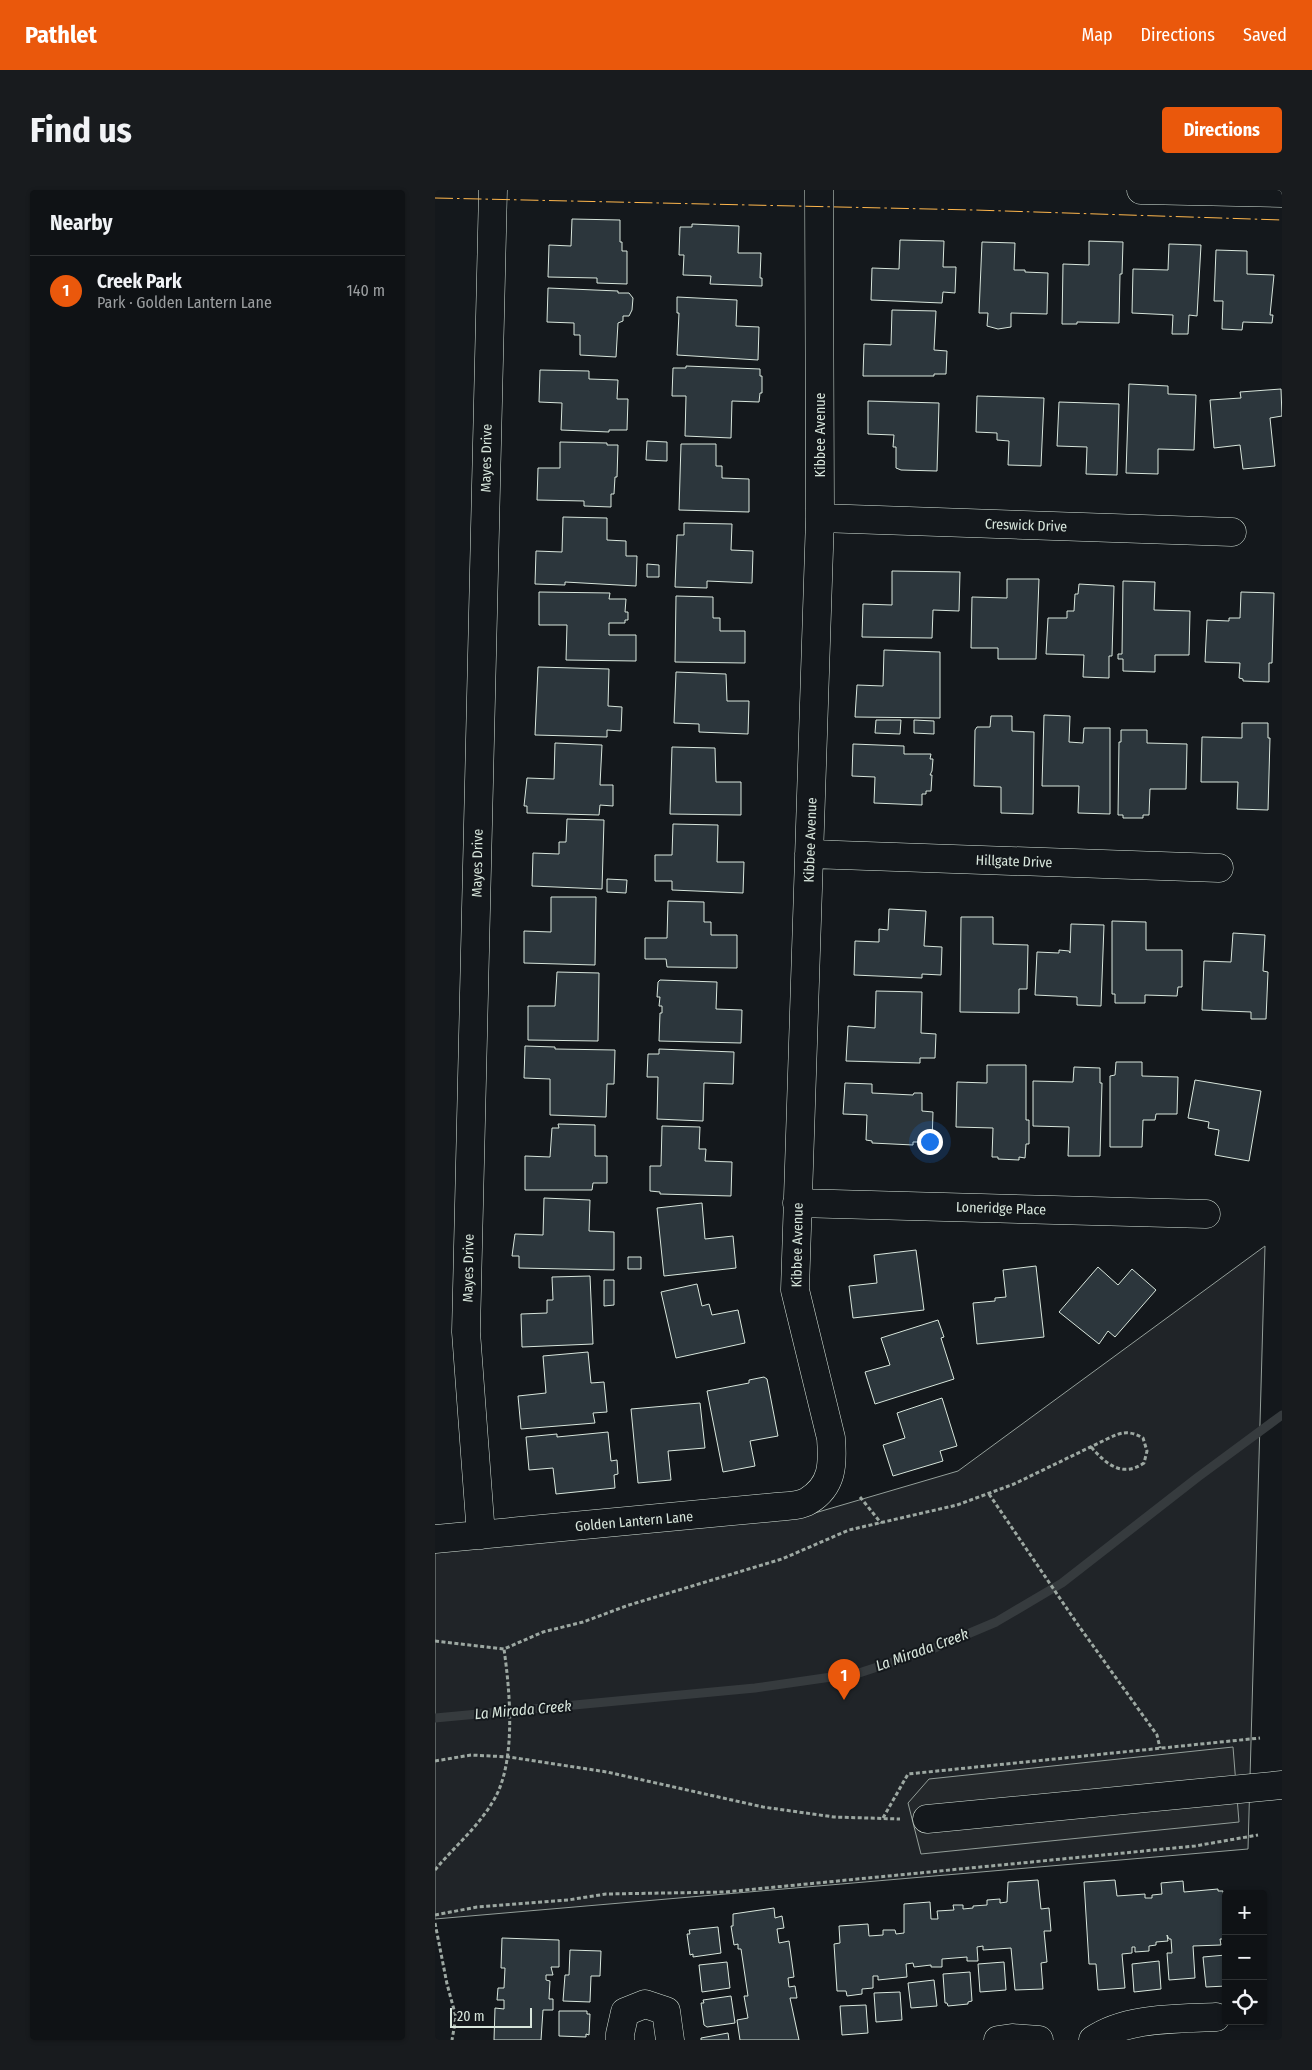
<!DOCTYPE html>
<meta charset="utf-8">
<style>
:root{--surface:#0f1215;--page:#181b1e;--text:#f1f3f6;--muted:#9b9ea0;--line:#2f3234;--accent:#ea580c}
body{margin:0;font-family:"Fira Sans Condensed",sans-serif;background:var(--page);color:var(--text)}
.controls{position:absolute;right:15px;bottom:15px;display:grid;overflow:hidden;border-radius:5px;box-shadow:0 1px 4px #0004}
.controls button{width:45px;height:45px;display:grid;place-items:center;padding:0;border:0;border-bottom:1px solid var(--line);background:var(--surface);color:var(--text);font:25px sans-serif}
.scale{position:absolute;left:15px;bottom:12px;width:82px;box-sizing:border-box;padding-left:5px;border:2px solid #d8e6dc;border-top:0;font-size:14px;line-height:18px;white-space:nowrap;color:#d8e6dc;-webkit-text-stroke:4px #14181c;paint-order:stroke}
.you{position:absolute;left:494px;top:951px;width:18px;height:18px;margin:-12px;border:4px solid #fff;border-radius:50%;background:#1a73e8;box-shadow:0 0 0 8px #1a73e833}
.badge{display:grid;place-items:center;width:32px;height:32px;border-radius:50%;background:var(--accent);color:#fff;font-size:16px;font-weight:700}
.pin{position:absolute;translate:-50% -41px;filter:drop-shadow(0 1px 2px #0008)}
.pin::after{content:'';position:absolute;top:26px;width:18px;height:15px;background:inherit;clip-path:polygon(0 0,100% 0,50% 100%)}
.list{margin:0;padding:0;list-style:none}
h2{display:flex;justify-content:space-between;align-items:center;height:65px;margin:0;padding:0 20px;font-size:21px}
h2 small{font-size:16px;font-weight:400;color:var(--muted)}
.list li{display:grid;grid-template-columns:32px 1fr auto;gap:15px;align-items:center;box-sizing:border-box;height:70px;padding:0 20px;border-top:1px solid var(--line)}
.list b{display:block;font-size:19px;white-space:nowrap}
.list p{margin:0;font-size:16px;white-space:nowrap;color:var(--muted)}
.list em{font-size:16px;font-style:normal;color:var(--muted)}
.icon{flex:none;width:28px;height:28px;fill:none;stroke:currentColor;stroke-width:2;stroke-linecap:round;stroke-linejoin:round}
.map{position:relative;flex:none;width:847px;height:1850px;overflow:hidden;border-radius:5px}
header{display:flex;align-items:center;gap:30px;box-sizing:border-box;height:70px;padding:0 25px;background:var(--accent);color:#fff}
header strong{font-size:24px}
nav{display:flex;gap:28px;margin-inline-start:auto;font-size:18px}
.intro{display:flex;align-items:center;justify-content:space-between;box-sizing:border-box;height:120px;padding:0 30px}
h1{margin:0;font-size:35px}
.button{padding:12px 22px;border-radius:5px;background:var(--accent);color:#fff;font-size:18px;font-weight:700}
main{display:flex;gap:30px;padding:0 30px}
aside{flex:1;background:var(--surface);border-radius:5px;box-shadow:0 1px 4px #0004}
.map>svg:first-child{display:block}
</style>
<header>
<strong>Pathlet</strong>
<nav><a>Map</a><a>Directions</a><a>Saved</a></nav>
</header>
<div class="intro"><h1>Find us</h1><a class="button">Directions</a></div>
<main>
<aside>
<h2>Nearby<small></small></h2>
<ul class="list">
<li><span class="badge">1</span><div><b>Creek Park</b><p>Park · Golden Lantern Lane</p></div><em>140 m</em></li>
</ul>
</aside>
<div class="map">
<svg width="847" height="1850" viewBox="0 0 847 1850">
<rect width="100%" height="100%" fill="#14181c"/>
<path fill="#202428" stroke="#939e99" d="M830 1056 813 1659 0 1729V1361L373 1325 523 1281Z"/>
<path fill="#24282b" stroke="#939e99" d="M798 1557 804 1632 486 1664 473 1613 494 1589Z"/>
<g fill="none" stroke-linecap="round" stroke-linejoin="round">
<path stroke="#363b3e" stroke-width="9" d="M0 1528 320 1498 424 1483 497 1459 561 1432 627 1393 763 1287 847 1225"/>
</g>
<path fill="#2c363c" stroke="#d8e6dc" d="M137 29 185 30V52H187V61H192V94L162 93V88L113 87 114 55 136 56Z
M257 34 304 36 303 63H326L325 88H327V96L275 94 276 86 248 85 249 65H244L245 37H257Z
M465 50 509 51 508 77H521L520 103 508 102 507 113 436 110 437 78 464 79Z
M654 51 688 52 687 84H685L684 133 642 132V134H627L628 74 654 75Z
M547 52 580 53 579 80H590V82L613 83 612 124 576 123V137L563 139 552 136 553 123H544Z
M734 54 766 55 762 126 754 125 753 144H737L738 125 697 123 698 79 733 80Z
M781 60 812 61V84L839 85 835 125H838L837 133 808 132 807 140 787 139 788 111H779Z
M113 98 183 101V103H194L198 108 197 120 194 126H188V131L183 133 181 167 145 165V145H139V133L112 132Z
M242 107 302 110 301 136 324 137 323 170 242 165 244 123H242Z
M457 120 501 121 499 160 512 161 511 184H499V186H428L429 154 456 155Z
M251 176 325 179V186H327V203H325L324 212 297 211 296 248 250 246 251 206H237L238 178H251Z
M105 180 154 181V189L183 190 182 209H193L192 240H174V242L126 240 127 213 104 212Z
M694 194 733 196V204L761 205 759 260 723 259V284L691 283Z
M846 199 847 226 835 228 840 276 808 279 805 255 779 258 775 210 806 208 805 202Z
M542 206 609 208 606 276 573 275 574 251 562 250V243L541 242Z
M433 211 504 213 502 281 466 280 461 278V257H458L459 245 433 244Z
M624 212 684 214 682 285 651 284 652 257 622 256Z
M212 251 232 252V271L211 270Z
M125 252 172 253V255H183L182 287H180L179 304H176V317L149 316V311L102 310 103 278H125Z
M246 254H281V276H287V288L314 289V322L244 320Z
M128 327 172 328V350L191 351V366H202L201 396 130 392V395L100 394 101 361 127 362Z
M249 333 297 334 296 360 318 361 317 393 272 391V398L240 397 242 345H249Z
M212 374 224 375V387H212Z
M457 381 525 382 524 421 498 420 497 448 427 447 428 414 457 415Z
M572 389H604L601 469H563V458H536L537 407 572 408Z
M688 391 720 392 719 420 755 421 754 465H720V482L688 481V469H683V464H687Z
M644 394 679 396 677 466H674V488L648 487 649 465 611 464 613 428H632V421H639L640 404H643Z
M104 402 175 403 174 409H191L190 422H193V430H190V433H174V445H201V471L131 470 132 435H104Z
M806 402 839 403 837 473H834V492L808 491V489L804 488 805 473 770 472 772 430 794 431V428H805Z
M241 406 278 407V428H285V441H310V473L240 472Z
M449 460 505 462V528L420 527 422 495 448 496Z
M103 477 174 479 173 516 187 517 186 541 172 540V547L100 545Z
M241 482 291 484 292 511H314L313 544 264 542V534L239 533Z
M609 525 635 526 634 552 648 553 649 538H675V624L643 623 644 596H607Z
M556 526H577V541L599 542 598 624 566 623V597L539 596 540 540 542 537H555Z
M441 530H466L465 544 440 543Z
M479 530 499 531V544L479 543Z
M807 533H833V548H835L833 620 802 619 803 592H766L767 547 807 548Z
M686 540H712V553L752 554 751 599H715L714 625H708V628H688V625H683L684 552H686Z
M120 553 167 555 165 595H178V616L165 615 164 625 92 623V616H89L92 588 119 589Z
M418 554 469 556V564H496L495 569H498L497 581 495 585H497L496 601H491V604H487V615L439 613 440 587 417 586Z
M237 557 280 558 281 592H306V625L235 624Z
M132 629 169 630 167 699 97 696 98 663 124 664V652H131Z
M238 634 283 635 282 672H309L308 703 237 700V691H220V665H237Z
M172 689 192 690 191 703 172 702Z
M116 707H161L160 775 89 773V741L116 742Z
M233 711 269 712V732H276V745H302V778L232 777 231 769H210V748H232Z
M454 719 491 721 489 756 507 757 506 785 487 784V788L419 785 420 751 444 752V739L453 740Z
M526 727H558V754L593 755 592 799H584V823L525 822Z
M677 731 711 732V760H747V797H743L742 806 710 805V813H680V804H677Z
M636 734 669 735 666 816 642 815V807L600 805 602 762 624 763V760L634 761 635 763Z
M798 743 830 745 828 781 833 782 831 829H816V822L767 820 769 771 796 772Z
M122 782 164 783 163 851 93 850V816H120Z
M225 790 282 792 281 819 307 820 306 853 224 851 225 823H227V816H224L225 807H222L223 792Z
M441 801 487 802 486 843 501 844 500 868H485V873L411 871 413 836 440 838Z
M90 856 120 857V859L180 860 179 894H172L171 927 115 925V889L89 888Z
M224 859 299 862 298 894 269 893 268 931 222 929 223 887H212L213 864H224Z
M681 872H707V886L743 887 742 924H721L720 930H708L707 957H675V886L680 885Z
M552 875H591V930H594V954H591L590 968 584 967V970L563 969V967H557L558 938 521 937 522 892 552 893Z
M639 877 665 878V893H667L665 966H633L634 937 598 936V891L638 892Z
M760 890 826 901 814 971 780 965 784 940 773 938 774 932 753 928Z
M410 893 437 894V903L478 905 479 903H487V921L498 922 497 952H478V955L437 953V951L431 950 432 925 408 924Z
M123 934 160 935V966H172V993H158L157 1000H90V966L115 967 117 938H124Z
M227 936 265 937 264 959H271L270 971 297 972 296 1006 225 1004V1002L215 1001V976H226Z
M109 1008 155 1010 154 1041 179 1042V1080L84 1078V1066H77L80 1044 108 1045Z
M267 1013 270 1049 298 1046 301 1078 229 1086 222 1018Z
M481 1060 489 1120 418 1128 414 1096 442 1093 439 1065Z
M193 1067H206V1079H193Z
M601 1076 609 1147 542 1154 538 1113 560 1111V1108L571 1107 568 1080Z
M663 1077 683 1095 697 1079 721 1100 680 1147 673 1141 664 1154 624 1122Z
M155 1086 158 1154 87 1157 86 1124 112 1123V1110H118L117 1087Z
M169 1090H179V1115L169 1116Z
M262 1094 267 1116 274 1114 277 1125 303 1120 310 1153 241 1168 226 1102Z
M503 1130 509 1147 506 1148 519 1189 440 1214 430 1182 455 1175 446 1148Z
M153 1162 156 1193 169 1192 172 1222 158 1223 160 1233 86 1239 83 1206 111 1203 108 1166Z
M329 1187 332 1189 343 1246 315 1251 320 1276 288 1282 272 1201 314 1193V1190Z
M507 1208 522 1256 505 1261 508 1271 458 1286 448 1255 470 1248 462 1223Z
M265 1213 270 1258 233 1261 236 1290 203 1293 196 1219Z
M173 1242 176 1271 182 1270 183 1284 179 1285 180 1298 121 1304 118 1278 94 1280 91 1247 122 1244V1247Z
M603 1690 606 1719 614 1718 616 1741H609L612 1772 606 1773 608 1799 580 1800 576 1758 548 1760V1756L542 1757 543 1771H532V1767L507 1769V1777H496V1775L479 1777 478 1773 471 1774 472 1787 443 1790V1786H438V1798L427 1799V1804L412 1806 411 1801H402L399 1754 405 1753 404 1736 433 1734 434 1746 448 1745V1740H460L461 1744 469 1743V1714L495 1712 496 1729H503L502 1721 519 1720 518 1715H528V1719L538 1718V1716L552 1715V1710L565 1709V1713L572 1712 573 1692Z
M680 1690 682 1706 710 1704V1708H717V1705L727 1704 726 1693 748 1691 749 1702 783 1699V1701H788L791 1749H785L786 1755 758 1756 760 1788 734 1790 732 1763H737L736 1749H734L732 1745 733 1751 721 1752V1755L714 1756V1761L700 1762V1757H697V1763L687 1764 690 1798 663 1800 661 1774H654L649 1692Z
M339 1718 340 1728 347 1726 349 1738 342 1739 344 1753 354 1751 359 1787 353 1788 354 1797 360 1796 362 1808H355L364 1850H305L302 1830 313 1828 309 1806H313L306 1759H303V1754L299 1755 296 1736H298V1724Z
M283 1737 286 1763 258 1767V1764L255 1765 252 1744H255L254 1740Z
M67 1748 124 1750V1777H116L118 1785H111V1790L115 1791 114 1809H118V1820H108L106 1850H59L60 1818 69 1819V1810H62L63 1798H69L70 1778H66Z
M135 1760 166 1761 165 1786H156L155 1812 128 1811 130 1785H134Z
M791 1765V1796L771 1797 768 1767Z
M724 1771 726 1799 699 1802 697 1774Z
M292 1772 295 1798 267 1802 264 1775Z
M569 1772 571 1800 545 1802 543 1774Z
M535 1782 537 1811 533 1812V1814L513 1816 512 1813H510L508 1784Z
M499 1790 502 1816 476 1818 473 1793Z
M465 1802 467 1830 441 1832 439 1803Z
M296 1806 300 1833 272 1837 269 1835 266 1813H269L268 1810Z
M431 1815 433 1843 407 1845 405 1816Z
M124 1821H152V1824H155L154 1845 151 1844V1847L124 1846Z
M293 1843 294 1850H266V1848Z"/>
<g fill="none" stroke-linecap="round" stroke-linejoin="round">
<g stroke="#d8e6dc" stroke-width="29">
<path id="minor" d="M706 0 847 3
M385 328 797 342
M374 664 784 678
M362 1013 771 1024
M46 1345 31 1142 58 0
M0 1349 341 1317C351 1316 365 1316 373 1311 398 1296 398 1274 396 1248L360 1100 385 328 384 0
M492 1629 847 1595
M185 1850V1844L190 1822 210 1814 231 1821 235 1850
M563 1850 577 1848 604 1850
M658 1850C691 1827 742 1829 781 1827"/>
</g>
<path stroke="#9da8a2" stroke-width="3" stroke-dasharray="4 2.5" stroke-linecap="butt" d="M554 1304 641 1432 722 1545 725 1558
M425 1307 446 1333
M0 1451 69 1459 108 1442 148 1432 194 1415 347 1369 414 1340 522 1315 579 1294 672 1249C686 1242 694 1240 708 1248L712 1261 709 1273C687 1288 671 1274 656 1257
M0 1571 36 1565 74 1567 172 1582 328 1617 399 1627 465 1629
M448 1628 473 1584 825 1548
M0 1680C18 1658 42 1638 57 1613 82 1575 75 1502 69 1459
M0 1725 42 1717 133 1710 171 1704 290 1702 760 1656 823 1645
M0 1733 12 1794 21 1827 17 1850"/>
<use href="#minor" stroke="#14181c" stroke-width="28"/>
<path stroke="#ffb74d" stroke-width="1" stroke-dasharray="18 4 2.5 4" stroke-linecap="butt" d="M0 8 539 20 847 30"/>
</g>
<g text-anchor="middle" stroke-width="4" stroke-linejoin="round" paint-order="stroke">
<g font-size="14" fill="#d8e6dc" stroke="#14181c">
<text transform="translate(385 245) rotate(-90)" y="5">Kibbee Avenue</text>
<text transform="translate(51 268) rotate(-89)" y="5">Mayes Drive</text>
<text transform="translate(591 335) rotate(2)" y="5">Creswick Drive</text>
<text transform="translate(375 650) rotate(-88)" y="5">Kibbee Avenue</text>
<text transform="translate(579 671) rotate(2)" y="5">Hillgate Drive</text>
<text transform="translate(42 673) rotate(-89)" y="5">Mayes Drive</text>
<text transform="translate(566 1018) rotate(2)" y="5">Loneridge Place</text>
<text transform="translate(362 1055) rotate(-89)" y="5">Kibbee Avenue</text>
<text transform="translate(33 1078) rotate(-89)" y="5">Mayes Drive</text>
<text transform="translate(199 1331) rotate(-5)" y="5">Golden Lantern Lane</text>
</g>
<g font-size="15" font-style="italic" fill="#d8e6dc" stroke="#14181c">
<text transform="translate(487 1460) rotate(-20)" y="5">La Mirada Creek</text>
<text transform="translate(88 1520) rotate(-5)" y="5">La Mirada Creek</text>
</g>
</g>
</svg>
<div class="controls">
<button>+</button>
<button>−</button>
<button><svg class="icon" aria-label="locate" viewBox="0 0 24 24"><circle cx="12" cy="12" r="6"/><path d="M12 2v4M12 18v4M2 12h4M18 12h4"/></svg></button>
</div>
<div class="scale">20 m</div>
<div class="you"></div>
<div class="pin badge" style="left:409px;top:1510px">1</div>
</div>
</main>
